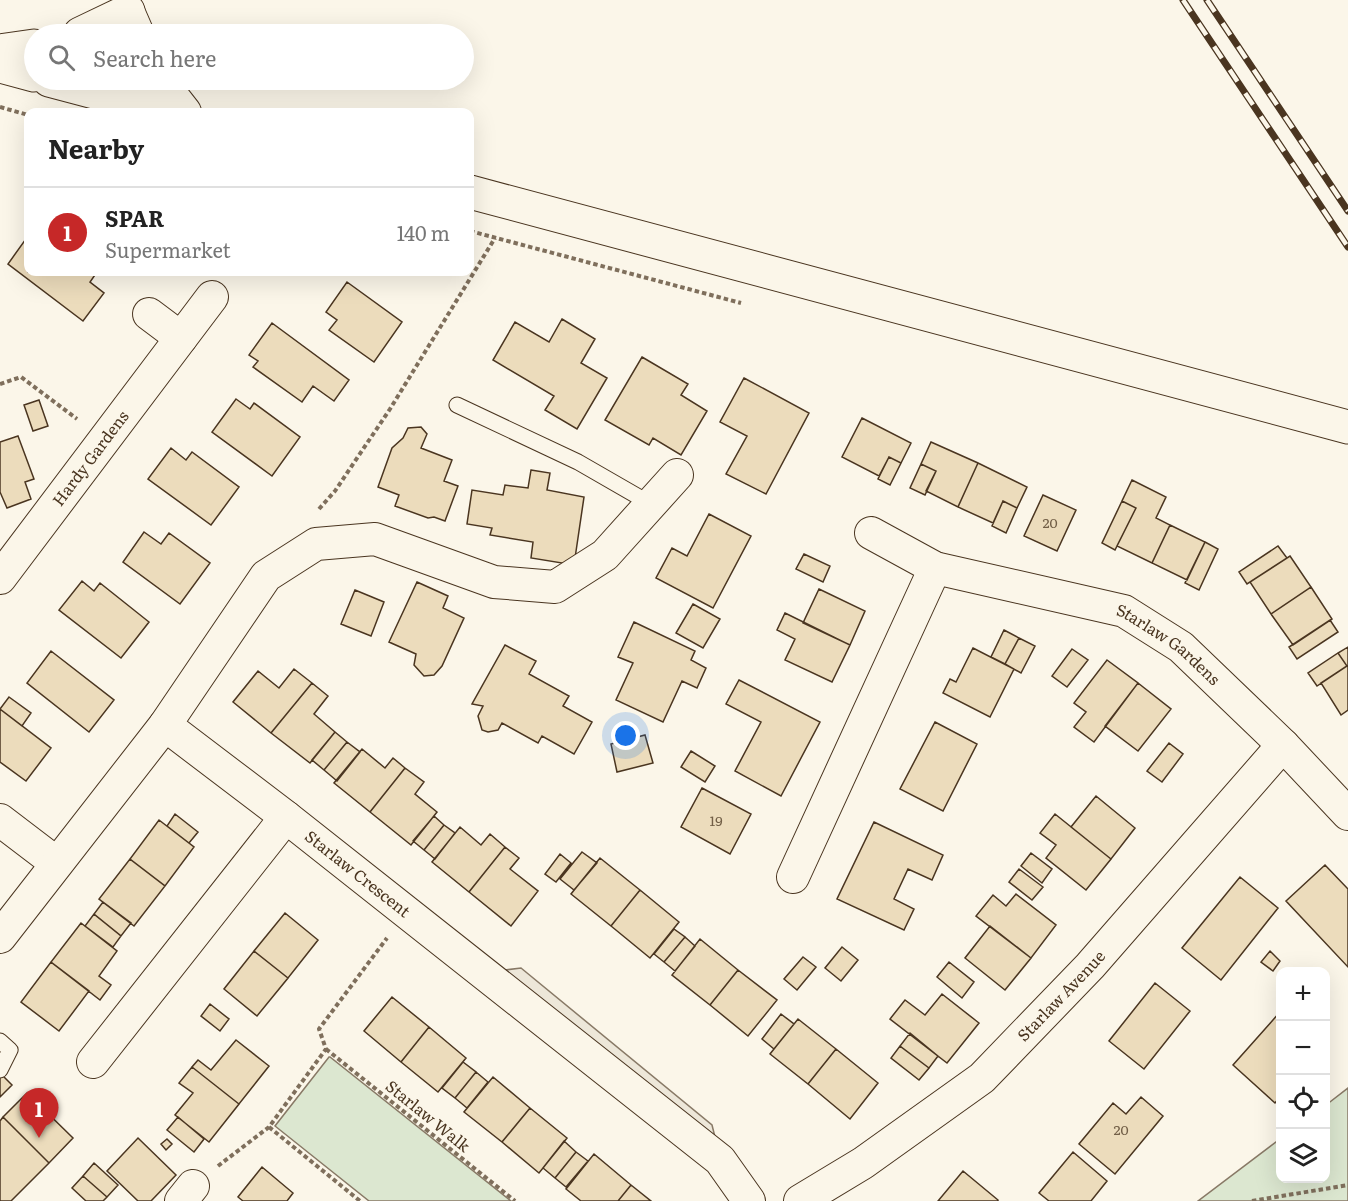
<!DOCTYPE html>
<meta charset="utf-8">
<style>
:root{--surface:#fff;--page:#f2f2f2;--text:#222;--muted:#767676;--line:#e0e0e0;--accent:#c62828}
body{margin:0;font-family:Literata,serif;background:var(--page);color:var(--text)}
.controls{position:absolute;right:18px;bottom:18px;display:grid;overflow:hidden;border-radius:12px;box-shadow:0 6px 24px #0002}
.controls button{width:54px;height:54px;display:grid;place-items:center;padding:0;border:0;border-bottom:2px solid var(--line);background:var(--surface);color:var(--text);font:30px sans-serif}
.you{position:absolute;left:626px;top:736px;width:21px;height:21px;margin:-15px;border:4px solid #fff;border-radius:50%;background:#1a73e8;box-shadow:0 0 0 9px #1a73e833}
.badge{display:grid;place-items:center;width:39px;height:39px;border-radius:50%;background:var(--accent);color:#fff;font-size:20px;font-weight:700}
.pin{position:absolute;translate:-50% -50px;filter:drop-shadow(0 2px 3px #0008)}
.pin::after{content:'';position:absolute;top:32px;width:21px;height:18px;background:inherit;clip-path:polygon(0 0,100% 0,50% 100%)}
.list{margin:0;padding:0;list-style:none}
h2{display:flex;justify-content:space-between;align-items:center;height:78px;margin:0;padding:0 24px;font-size:26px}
h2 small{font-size:20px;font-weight:400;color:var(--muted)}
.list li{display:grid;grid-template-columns:39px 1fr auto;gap:18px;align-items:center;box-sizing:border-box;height:90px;padding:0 24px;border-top:2px solid var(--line)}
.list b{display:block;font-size:22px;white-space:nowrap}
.list p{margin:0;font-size:20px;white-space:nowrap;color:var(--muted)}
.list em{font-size:20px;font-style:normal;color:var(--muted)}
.icon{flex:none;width:33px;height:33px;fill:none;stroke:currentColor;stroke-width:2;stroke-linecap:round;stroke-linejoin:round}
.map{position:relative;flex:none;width:1348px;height:1201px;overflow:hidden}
.search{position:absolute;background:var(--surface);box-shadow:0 6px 24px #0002;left:24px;top:24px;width:450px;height:66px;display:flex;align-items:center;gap:15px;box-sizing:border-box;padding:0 21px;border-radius:33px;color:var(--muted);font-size:22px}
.panel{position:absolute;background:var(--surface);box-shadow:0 6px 24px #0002;left:24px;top:108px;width:450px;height:168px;border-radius:12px}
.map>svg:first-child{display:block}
</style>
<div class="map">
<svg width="1348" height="1201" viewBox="0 0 1348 1201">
<rect width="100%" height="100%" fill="#fbf6e9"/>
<path fill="#dce7d0" stroke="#887966" stroke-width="1.5" d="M329 1057H330L511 1201H369L275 1126Z
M1348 1088V1201H1198L1280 1139V1178H1326V1105Z"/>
<path fill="#ede7d9" stroke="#887966" stroke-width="1.5" d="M521 968 712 1125 716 1141 505 970Z"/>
<path fill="#ecdcbc" stroke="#4a3520" stroke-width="1.5" d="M28 236V272H97L90 282 104 293 83 321 8 264Z
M347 282 402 322 374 362 329 330 337 320 326 312Z
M562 319 595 339 581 363 607 378 577 429 545 410 554 396 493 360 515 322 549 342Z
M272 323 349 380 334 401 313 386 302 402 253 367 258 361 249 355Z
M642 357 688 384 681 395 707 411 681 455 653 438 649 445 605 420Z
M744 378 809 413 766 494 726 474 747 436 720 422Z
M236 399 250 409 254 403 300 437 272 476 212 432Z
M39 400 48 426 33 431 24 405Z
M862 418 911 443 901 463 889 457 879 476 842 457Z
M421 427 427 434 421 448 452 460 444 481 458 486 445 521 434 517 428 518 395 506 399 495 378 487 392 448 403 438 408 428Z
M18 436 34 479 25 482 31 499 7 508 0 492V442Z
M931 442 978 463 958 507 926 491 936 471 921 464Z
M171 448 186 460 192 452 239 487 211 525 148 479Z
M889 457 901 463 890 485 878 479Z
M978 463 1027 487 1017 508 1003 501 993 523 958 507Z
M921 464 936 471 925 495 910 488Z
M531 470 550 473 547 490 584 497 574 565 531 558 533 542 490 535 492 528 467 524 472 490 503 495 505 485 528 488Z
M1132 480 1166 497 1156 518 1170 525 1152 563 1117 546 1136 508 1122 501Z
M1043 495 1076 510 1057 551 1024 536Z
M1003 501 1017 508 1006 533 992 526Z
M1122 501 1136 508 1115 550 1102 543Z
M709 514 751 536 713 608 656 578 672 548 687 556Z
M1170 525 1205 542 1187 580 1152 563Z
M144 532 161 544 169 533 210 563 180 604 123 562Z
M1205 542 1218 549 1199 590 1185 583Z
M1278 546 1287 558 1247 584 1239 572Z
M804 554 830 566 823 582 796 569Z
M1290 556 1311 587 1271 614 1250 582Z
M82 581 94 591 100 583 149 622 121 658 59 610Z
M417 582 448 596 443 608 464 618 442 666 434 675 424 676 414 665 416 654 389 642Z
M1311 587 1332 619 1293 645 1271 614Z
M819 589 865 611 850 645 803 623Z
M355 590 384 602 371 636 341 624Z
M693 604 720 619 703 648 676 633Z
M785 613 850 645 832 682 785 660 795 639 777 630Z
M1330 620 1338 632 1297 659 1289 647Z
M634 622 695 651 691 660 706 668 697 688 682 681 663 722 616 700 633 663 618 657Z
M1004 630 1019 638 1005 664 991 657Z
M1019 638 1035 646 1021 673 1005 664Z
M505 645 536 661 529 674 569 696 563 706 592 722 574 754 542 736 538 743 502 723 498 730 488 732 482 730 478 716 483 706 472 704Z
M1348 647V710L1341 715 1321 683 1347 666 1338 653Z
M973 648 1014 669 990 717 943 693 950 679 956 682Z
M1072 649 1088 660 1067 687 1052 676Z
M51 651 114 700 89 732 27 683Z
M1338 653 1347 666 1317 686 1308 673Z
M1107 660 1138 683 1094 742 1074 727 1086 712 1074 703Z
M294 669 312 683 271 733 233 702 258 671 279 688Z
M739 680 820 722 781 796 735 771 761 722 726 704Z
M312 683 328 696 314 714 335 732 310 763 271 733Z
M1138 683 1171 709 1138 751 1105 726Z
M9 697 31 713 22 726 0 709Z
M0 709 51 748 26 781 0 762Z
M935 722 977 744 943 811 900 789Z
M335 732 347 742 324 770 312 760Z
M645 735 653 763 617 772 611 744Z
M347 742 360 752 337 781 324 770Z
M1169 743 1183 754 1162 782 1147 771Z
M362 749 385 768 393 758 405 768 370 812 334 783Z
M691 751 715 766 705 782 681 767Z
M405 768 424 782 415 794 437 812 411 845 370 812Z
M702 788 751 814 730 854 681 827Z
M1096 796 1135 828 1111 859 1071 827Z
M175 814 198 832 189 843 167 826Z
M1055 814 1111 859 1086 890 1046 858 1056 845 1040 833Z
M434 816 444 825 424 850 413 841Z
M159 820 194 847 165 886 130 859Z
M874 822 943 855 932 880 908 869 894 899 914 909 904 930 837 899Z
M444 825 455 833 435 859 424 850Z
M460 827 481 845 490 834 505 847 469 892 432 862Z
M505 847 519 858 510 869 538 891 511 926 469 892Z
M582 852 597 863 574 890 560 879Z
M1031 853 1052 869 1042 883 1021 866Z
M560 854 571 863 556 882 545 874Z
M600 858 640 890 611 926 571 894Z
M130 859 165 886 134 926 99 899Z
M1325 865 1348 889V967L1286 901Z
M1019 869 1043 887 1032 900 1009 882Z
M1240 877 1278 908 1221 980 1182 948Z
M640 890 679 922 650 958 611 926Z
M1016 894 1056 925 1031 958 976 916 993 895 1006 906Z
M103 902 131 923 121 936 94 914Z
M285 913 318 940 288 978 254 951Z
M94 914 121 936 113 947 85 926Z
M81 923 117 951 99 976 111 985 100 1000 51 962Z
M990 926 1031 958 1005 990 965 958Z
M674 929 685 937 664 962 654 954Z
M685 937 695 946 675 971 664 962Z
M700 939 738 970 710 1005 672 975Z
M842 947 858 960 841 981 825 968Z
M254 951 288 978 257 1016 224 989Z
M1270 951 1280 961 1273 971 1261 962Z
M803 957 816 967 797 990 784 979Z
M51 962 89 991 59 1031 21 1002Z
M949 962 974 982 962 998 937 977Z
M738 970 777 1000 748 1036 710 1005Z
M1155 983 1190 1011 1144 1069 1109 1041Z
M942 994 979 1023 947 1063 890 1019 905 1000 925 1015Z
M392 997 429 1027 401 1062 364 1031Z
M210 1004 229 1019 220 1031 201 1016Z
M1280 1012V1097L1275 1103 1233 1065Z
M781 1014 794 1024 774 1049 762 1039Z
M798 1019 836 1049 808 1084 770 1054Z
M429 1027 466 1058 438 1092 401 1062Z
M910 1033 938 1056 929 1068 900 1046Z
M236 1040 269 1066 239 1104 192 1067 198 1060 211 1070Z
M900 1046 929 1068 919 1080 891 1058Z
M836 1049 878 1083 850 1119 808 1084Z
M463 1062 476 1072 455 1098 442 1088Z
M192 1067 239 1104 209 1142 175 1115 193 1093 179 1083Z
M476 1072 488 1082 467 1108 455 1098Z
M0 1073 12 1085 0 1097Z
M493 1077 530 1108 502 1142 464 1112Z
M27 1093 73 1138 49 1163 3 1117Z
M1141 1097 1163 1116 1115 1174 1079 1144 1113 1103 1126 1114Z
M530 1108 567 1138 539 1173 502 1142Z
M3 1117 49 1163 11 1201H0V1121Z
M178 1117 204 1139 194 1152 167 1130Z
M138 1138 176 1175 151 1201H138L107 1171Z
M167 1139 172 1144 166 1150 161 1144Z
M564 1141 576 1152 555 1178 543 1168Z
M576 1152 588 1161 566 1187 555 1178Z
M1073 1152 1107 1181 1091 1201H1049L1039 1193Z
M594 1154 631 1185 618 1201H581L566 1189Z
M94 1163 118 1185 107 1197 83 1176Z
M262 1167 293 1193 287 1201H243L238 1197Z
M963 1171 998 1200V1201H938Z
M83 1176 107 1197 103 1201H86L72 1188Z
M631 1185 651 1201H618Z"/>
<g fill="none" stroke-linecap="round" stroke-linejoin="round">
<g stroke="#4a3520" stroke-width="17">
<path id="service" d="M457 405 578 462 651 504
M0 1041 10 1050 0 1070"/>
</g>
<g stroke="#4a3520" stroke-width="34">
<g id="minor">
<path d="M128 11 138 34"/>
<path d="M160 80 185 112"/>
<path d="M149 314 181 338"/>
<path id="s1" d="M871 533 935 568 1124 611 1181 647 1283 745 1348 814"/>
<path id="s2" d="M0 578 212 297"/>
<path d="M165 725 266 576 316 544 375 539 494 582 555 587 605 555 677 475"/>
<path d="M0 820 55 862"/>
<path d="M793 877 935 568"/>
<path id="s3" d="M0 937 165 725 286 817 720 1160 749 1201"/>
<path d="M93 1062 286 817"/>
<path d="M181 1201 193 1186"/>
<path id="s4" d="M800 1201 863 1163 982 1078 1090 966 1283 745"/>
</g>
</g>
<g stroke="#4a3520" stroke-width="35">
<path id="primary" d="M80 34 128 11
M0 51 34 46
M0 66 34 75
M49 80 170 112
M470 192 1348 427"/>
</g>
<path stroke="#7f6f5c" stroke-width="4" stroke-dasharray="4.5 3" stroke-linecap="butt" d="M0 107 28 115
M470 231 741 303
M0 384 21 377 77 419
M319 509 335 491 390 409 495 238
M326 1049 515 1201
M269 1127 360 1201
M218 1166 269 1127 326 1049 319 1029 387 938
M1252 1201 1348 1185"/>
<use href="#service" stroke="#fbf6e9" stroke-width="15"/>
<use href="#minor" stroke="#fbf6e9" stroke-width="32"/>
<use href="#primary" stroke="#fbf6e9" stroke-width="33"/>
<g stroke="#4a3520" stroke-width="7">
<path id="rail" d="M1183 0 1348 247
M1207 0 1348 211"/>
</g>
<use href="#rail" stroke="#fbf6e9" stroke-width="4.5" stroke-dasharray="14" stroke-linecap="butt"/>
</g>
<g text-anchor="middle" stroke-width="4.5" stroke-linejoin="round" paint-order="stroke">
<g font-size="14" fill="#725f47">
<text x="1050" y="528">20</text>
<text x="716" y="826">19</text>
<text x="1121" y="1135">20</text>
</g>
<g font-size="16" fill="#4a3520" stroke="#fbf6e9">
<text dy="6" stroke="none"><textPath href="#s2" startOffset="150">Hardy Gardens</textPath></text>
<text dy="6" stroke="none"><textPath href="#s1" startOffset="322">Starlaw Gardens</textPath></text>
<text dy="6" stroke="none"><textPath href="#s3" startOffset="512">Starlaw Crescent</textPath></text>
<text dy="6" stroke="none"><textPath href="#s4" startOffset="334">Starlaw Avenue</textPath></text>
<text transform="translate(428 1116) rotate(39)" y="6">Starlaw Walk</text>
</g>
</g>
</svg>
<div class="controls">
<button>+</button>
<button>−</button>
<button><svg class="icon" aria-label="locate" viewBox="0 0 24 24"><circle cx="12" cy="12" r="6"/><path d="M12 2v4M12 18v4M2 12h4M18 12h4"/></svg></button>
<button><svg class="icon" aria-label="layers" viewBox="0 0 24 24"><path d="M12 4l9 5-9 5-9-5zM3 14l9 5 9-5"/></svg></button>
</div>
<div class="you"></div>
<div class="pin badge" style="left:39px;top:1138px">1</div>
<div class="search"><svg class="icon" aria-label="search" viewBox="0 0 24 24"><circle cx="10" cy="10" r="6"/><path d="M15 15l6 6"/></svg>Search here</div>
<section class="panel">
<h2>Nearby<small></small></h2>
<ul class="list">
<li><span class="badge">1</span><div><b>SPAR</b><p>Supermarket</p></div><em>140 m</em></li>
</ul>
</section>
</div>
